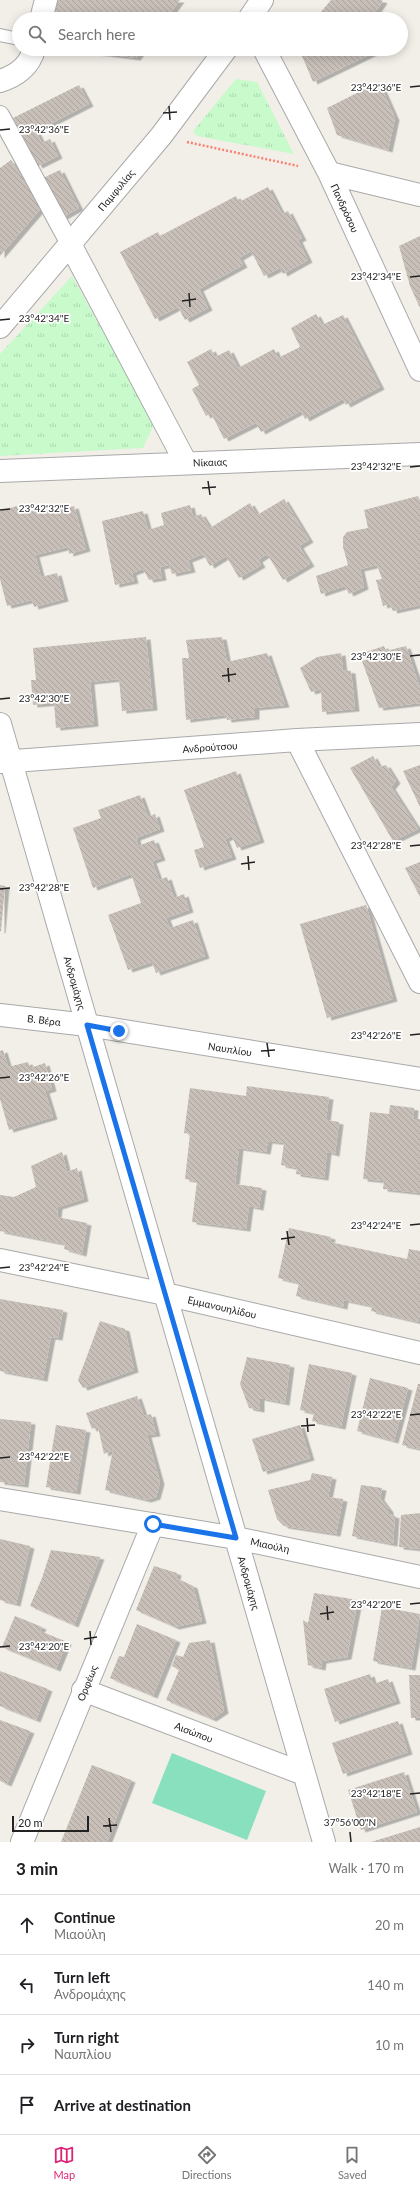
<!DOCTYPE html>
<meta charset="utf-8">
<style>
:root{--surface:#fff;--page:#f2f2f2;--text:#202124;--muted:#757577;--line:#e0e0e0;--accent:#db2777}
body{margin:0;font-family:Lato,sans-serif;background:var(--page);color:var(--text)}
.scale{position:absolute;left:12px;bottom:10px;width:77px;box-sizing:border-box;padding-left:4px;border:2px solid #222;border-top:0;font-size:11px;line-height:14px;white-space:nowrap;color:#222;-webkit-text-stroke:3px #fff;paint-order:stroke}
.stop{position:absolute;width:12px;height:12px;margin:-9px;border:3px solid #1a73e8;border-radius:50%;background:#fff}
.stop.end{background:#1a73e8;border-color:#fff;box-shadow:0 1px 4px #0008}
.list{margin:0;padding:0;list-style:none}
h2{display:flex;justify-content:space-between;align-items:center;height:52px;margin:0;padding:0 16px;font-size:17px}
h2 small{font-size:13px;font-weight:400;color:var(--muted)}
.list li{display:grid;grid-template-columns:26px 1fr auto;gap:12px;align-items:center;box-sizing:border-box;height:60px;padding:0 16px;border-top:1px solid var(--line)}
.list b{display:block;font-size:15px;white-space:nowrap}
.list p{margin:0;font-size:13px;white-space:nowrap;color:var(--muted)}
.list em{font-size:13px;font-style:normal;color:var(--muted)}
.icon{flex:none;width:22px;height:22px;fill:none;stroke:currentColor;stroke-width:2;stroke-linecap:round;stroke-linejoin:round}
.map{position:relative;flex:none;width:420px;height:1842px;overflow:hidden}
.search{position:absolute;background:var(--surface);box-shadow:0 2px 10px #0003;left:12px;right:12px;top:12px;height:44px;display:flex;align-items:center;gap:10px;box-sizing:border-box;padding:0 14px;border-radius:22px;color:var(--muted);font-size:15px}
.sheet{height:292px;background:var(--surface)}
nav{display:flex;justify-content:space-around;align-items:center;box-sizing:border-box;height:56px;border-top:1px solid var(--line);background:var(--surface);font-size:11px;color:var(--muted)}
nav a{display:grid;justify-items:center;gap:2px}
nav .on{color:var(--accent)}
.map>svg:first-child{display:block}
</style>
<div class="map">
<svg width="420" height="1842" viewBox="0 0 420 1842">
<defs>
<pattern id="park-tufts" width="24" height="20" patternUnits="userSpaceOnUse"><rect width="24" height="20" fill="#c8facc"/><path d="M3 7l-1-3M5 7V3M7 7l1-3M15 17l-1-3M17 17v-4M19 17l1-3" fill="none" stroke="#acd6af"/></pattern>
<pattern id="building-back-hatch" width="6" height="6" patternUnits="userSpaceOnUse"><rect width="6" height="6" fill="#c7bfb8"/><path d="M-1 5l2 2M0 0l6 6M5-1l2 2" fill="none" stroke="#aba49e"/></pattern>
<filter id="shadow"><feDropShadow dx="4.5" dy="2.5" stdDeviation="0" flood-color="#0004"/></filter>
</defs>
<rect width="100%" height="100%" fill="#f2efe9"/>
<path fill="url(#park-tufts)" d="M236 79 257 82 294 154 197 136 193 131Z
M72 276 154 424 143 448 0 456V354Z"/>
<path fill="#88e0be" d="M172 1753 266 1791 247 1840 152 1803Z"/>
<path fill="url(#building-back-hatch)" filter="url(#shadow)" d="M57 0H180L166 19H52Z
M331 0H381L383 1 372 17 373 19H315Z
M65 49H143L136 58Z
M299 49H377L375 52 313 82Z
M379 82 395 118 388 150 337 135 327 108Z
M79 85 89 104 36 131 42 143 50 139 58 156 38 166 13 118Z
M11 160 42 207 0 256V168Z
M60 170 79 208 63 217 43 178Z
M268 187 282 214 288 211 302 238 298 240 308 260 283 274 280 268 264 276 251 251 239 258 243 265 199 289 208 308 185 320 178 307 155 319 120 252 158 232 160 236 236 196 239 202Z
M420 236V308L410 286 399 246Z
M316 314 322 325 343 315 380 387 346 405 343 399 305 419 301 411 261 432 256 423 224 439 211 413 206 416 192 389 199 385 187 362 211 349 215 357 229 350 238 368 274 349 278 358 300 347 291 328Z
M418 496 420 501V605L393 611 390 604 383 606 376 580 382 579 377 565 360 569 364 587 349 594 345 586 321 594 316 576 348 565 343 547V537L347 532 368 528 364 510Z
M284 499 309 540 299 546 310 564 283 580 267 554 258 560 261 565 239 578 226 556 210 566 203 554 188 560 191 570 172 574 169 565 160 567 162 578 149 580 143 569 132 573 134 581 115 585 102 521 143 511 148 530 164 525 161 513 190 505 193 517 201 514 210 528 250 503 257 515Z
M17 506 19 514 53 506 54 511 74 506 86 549 69 554 68 547 35 555 41 577 57 573 64 599 34 607 32 600 7 606 0 579V511Z
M146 637 153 708 122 711 119 679 90 682 94 724 56 728 54 703 33 705 31 680H36L33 648Z
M222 637 227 662 267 653 285 705 255 708V717L227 720 226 715 186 720 182 658H189L186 640Z
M384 646 386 651 406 646 420 688V703L379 708 362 661 368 659 366 652Z
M341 653 343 670 351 671 355 709 322 712 321 689 311 692 300 668 317 657Z
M373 756 379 767 386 765 396 781 391 787 418 829 393 841 350 768Z
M420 765V807L403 771Z
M236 771 260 840 237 848 232 836 225 839 232 857 200 868 194 850 204 847 184 790Z
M140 795 148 817 155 814 160 829 136 838 138 846 154 840 161 858 152 861 159 880 167 877 174 898 184 894 189 910 166 918 170 928 193 920 205 956 156 973 152 962 128 970 108 915 141 903 131 874 93 888 73 828 101 818 98 810Z
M420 862V897L405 868Z
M0 885 5 886 1 931H0Z
M366 905 393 999 327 1018 300 924Z
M3 1050 8 1067 28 1062 30 1068 45 1063 52 1089 45 1091 53 1117 9 1130 0 1099V1051Z
M247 1086 329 1097 326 1120 339 1122 335 1154 327 1152 324 1178 296 1174 297 1168 281 1165 284 1143 268 1141 266 1152 239 1148 235 1184 262 1188 259 1208 249 1206 246 1229 192 1222 197 1181 185 1179 190 1134 184 1133 190 1088 246 1096Z
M390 1105 414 1108 413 1119H420V1193L383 1189 384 1181 363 1179 370 1112 389 1114Z
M62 1152 67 1172 77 1168 84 1199 58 1207 57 1217 87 1223 82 1254 64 1249 65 1244 0 1231V1195L14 1197 36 1187 31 1166Z
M289 1228 331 1237 330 1242 407 1259 409 1249 420 1251V1313L418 1322 371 1311 372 1306 344 1300 343 1307 296 1296 299 1283 278 1278Z
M0 1299 63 1310 58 1338 51 1337 43 1379 0 1371Z
M100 1321 125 1329 134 1370 83 1388 78 1380Z
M247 1357 290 1365 285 1403 260 1398V1410L249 1408 240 1384Z
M309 1364 352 1373 341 1427 312 1421 314 1413 300 1410Z
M370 1378 408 1388 394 1441 357 1431Z
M418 1384H420V1449L402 1445Z
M137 1396 144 1416 151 1414 156 1434 147 1435 160 1482 156 1497 147 1500 105 1490 113 1450 104 1454 98 1427 92 1429 86 1413Z
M0 1419 31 1422 24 1485 0 1482Z
M56 1425 86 1430 76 1492 46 1487Z
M300 1425 310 1458 263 1472 252 1439Z
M312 1473 332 1477 328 1497 343 1499 336 1534 284 1526 277 1519 268 1490 310 1480Z
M361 1485 382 1488 380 1498 389 1510V1514L395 1516 393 1544 352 1536Z
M420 1513V1549L399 1547 401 1515Z
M0 1539 30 1546 16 1604 0 1600Z
M51 1550 100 1557 74 1625 30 1606 42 1578Z
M154 1566 177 1573 176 1578 193 1586 202 1621 175 1627 136 1610Z
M314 1593 358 1600 347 1657 322 1661 321 1668 308 1665 303 1620 308 1623Z
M382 1607 420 1614 411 1668 373 1661Z
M15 1616 42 1627 40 1631 67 1642 56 1669 2 1647Z
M137 1624 176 1640 153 1696 110 1678 119 1656 124 1657Z
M210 1640 224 1711 212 1719 166 1700 179 1670 172 1666 176 1655 183 1657 189 1643Z
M0 1671 48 1689 36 1720 0 1706Z
M370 1674 373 1684 388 1679 396 1701 335 1722 324 1689Z
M409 1675H420V1718H411Z
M0 1720 30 1731 7 1784 0 1781Z
M398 1721 408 1752 343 1774 332 1743Z
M92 1765 131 1780 107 1842H61Z
M404 1772 417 1812 361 1830 348 1790Z
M420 1827V1842H371Z"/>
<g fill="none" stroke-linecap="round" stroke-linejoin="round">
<g stroke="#a9a9a9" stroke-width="14">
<path id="service" d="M0 35 19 39"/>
</g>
<g stroke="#a9a9a9" stroke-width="20">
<path id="pedestrian" d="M0 115 70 244"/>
</g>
<g stroke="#a9a9a9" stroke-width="24">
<path id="minor" d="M41 19 46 0
M249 19 262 0
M264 49 329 173 420 370
M0 81C16 76 30 66 34 49
M329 173 420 195
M70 244 186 463
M0 327 161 136 226 49
M0 471 420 454
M0 724 324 1842
M297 740 420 982
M0 762 297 740 420 734
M0 1015 87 1025 420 1079
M0 1260 165 1294 420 1353
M0 1499 236 1538 420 1577
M83 1690 304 1774
M22 1842 153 1524"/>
</g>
<path stroke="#fa8072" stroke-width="2.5" stroke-dasharray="2 2" stroke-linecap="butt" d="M187 142 298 166"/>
<use href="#service" stroke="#fff" stroke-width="12"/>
<use href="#pedestrian" stroke="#fff" stroke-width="18"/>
<use href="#minor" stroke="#fff" stroke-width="22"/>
</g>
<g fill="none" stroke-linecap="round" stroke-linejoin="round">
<path stroke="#1a73e8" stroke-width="5" d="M119 1031 87 1025 236 1538 153 1524"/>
</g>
<path fill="none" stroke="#222" stroke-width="1.5" d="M410 87 420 86M169 106 170 120M163 113 177 112M0 130 10 129M410 277 420 276M189 293 190 307M182 301 196 299M0 320 10 319M410 467 420 466M208 481 210 495M202 488 216 487M0 510 10 509M410 656 420 655M228 668 229 682M222 676 236 674M0 699 10 698M410 846 420 845M248 856 249 870M241 864 255 862M0 889 10 888M410 1035 420 1034M267 1043 269 1057M261 1051 275 1050M0 1078 10 1077M410 1225 420 1224M287 1231 289 1245M281 1239 295 1237M0 1268 10 1267M410 1415 420 1414M307 1418 308 1432M301 1426 315 1425M0 1458 10 1457M410 1604 420 1603M327 1606 328 1620M320 1614 334 1612M90 1631 91 1645M84 1639 97 1637M0 1647 10 1646M410 1794 420 1793M109 1818 111 1832M103 1826 117 1825M350 1832 351 1842"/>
<g text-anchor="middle" stroke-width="3.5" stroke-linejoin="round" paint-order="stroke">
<g font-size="10" fill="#222" stroke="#fff">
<text transform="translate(116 190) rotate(-50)" y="4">Παμφυλίας</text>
<text transform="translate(345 208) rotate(65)" y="4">Πανδρόσου</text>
<text transform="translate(210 462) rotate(-2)" y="4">Νίκαιας</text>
<text transform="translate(210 747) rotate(-4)" y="4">Ανδρούτσου</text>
<text transform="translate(75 983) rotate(74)" y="4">Ανδρομάχης</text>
<text transform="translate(44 1020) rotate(7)" y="4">Β. Βέρα</text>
<text transform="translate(230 1049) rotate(9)" y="4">Ναυπλίου</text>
<text transform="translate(222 1307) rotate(13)" y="4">Εμμανουηλίδου</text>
<text transform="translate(270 1545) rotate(12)" y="4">Μιαούλη</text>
<text transform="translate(249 1583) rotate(74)" y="4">Ανδρομάχης</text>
<text transform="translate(87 1683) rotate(-68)" y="4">Ορφέως</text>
<text transform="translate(194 1732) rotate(21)" y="4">Αισώπου</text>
</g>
</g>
<g font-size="10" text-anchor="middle" fill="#222" stroke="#fff" stroke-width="3.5" stroke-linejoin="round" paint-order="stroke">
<text x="376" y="91">23°42'36"E</text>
<text x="44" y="133">23°42'36"E</text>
<text x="376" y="280">23°42'34"E</text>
<text x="44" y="322">23°42'34"E</text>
<text x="376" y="470">23°42'32"E</text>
<text x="44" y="512">23°42'32"E</text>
<text x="376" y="660">23°42'30"E</text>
<text x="44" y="702">23°42'30"E</text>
<text x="376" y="849">23°42'28"E</text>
<text x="44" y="891">23°42'28"E</text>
<text x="376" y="1039">23°42'26"E</text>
<text x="44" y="1081">23°42'26"E</text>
<text x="376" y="1229">23°42'24"E</text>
<text x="44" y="1271">23°42'24"E</text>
<text x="376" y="1418">23°42'22"E</text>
<text x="44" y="1460">23°42'22"E</text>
<text x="376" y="1608">23°42'20"E</text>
<text x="44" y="1650">23°42'20"E</text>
<text x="376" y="1797">23°42'18"E</text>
<text x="350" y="1826">37°56'00"N</text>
</g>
</svg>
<div class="scale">20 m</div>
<div class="stop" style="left:153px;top:1524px"></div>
<div class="stop end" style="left:119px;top:1031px"></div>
<div class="search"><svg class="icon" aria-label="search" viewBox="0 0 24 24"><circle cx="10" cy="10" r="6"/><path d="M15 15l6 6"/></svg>Search here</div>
</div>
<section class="sheet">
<h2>3 min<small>Walk · 170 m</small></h2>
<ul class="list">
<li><svg class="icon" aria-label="ahead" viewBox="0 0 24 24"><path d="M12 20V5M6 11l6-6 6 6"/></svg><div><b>Continue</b><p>Μιαούλη</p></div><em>20 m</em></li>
<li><svg class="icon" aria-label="left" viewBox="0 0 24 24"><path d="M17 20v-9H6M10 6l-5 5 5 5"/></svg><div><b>Turn left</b><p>Ανδρομάχης</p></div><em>140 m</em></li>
<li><svg class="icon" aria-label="right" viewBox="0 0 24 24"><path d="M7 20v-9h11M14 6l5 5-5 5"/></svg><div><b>Turn right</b><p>Ναυπλίου</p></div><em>10 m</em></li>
<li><svg class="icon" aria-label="arrive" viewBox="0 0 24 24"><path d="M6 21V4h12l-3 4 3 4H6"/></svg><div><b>Arrive at destination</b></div></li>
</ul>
</section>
<nav>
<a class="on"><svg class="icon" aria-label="map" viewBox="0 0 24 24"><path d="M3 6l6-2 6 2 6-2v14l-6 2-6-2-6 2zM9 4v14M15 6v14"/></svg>Map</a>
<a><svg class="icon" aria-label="directions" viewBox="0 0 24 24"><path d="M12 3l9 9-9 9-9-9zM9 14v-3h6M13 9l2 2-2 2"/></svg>Directions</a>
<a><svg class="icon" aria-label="saved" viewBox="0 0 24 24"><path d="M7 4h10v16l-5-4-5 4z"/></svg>Saved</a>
</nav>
